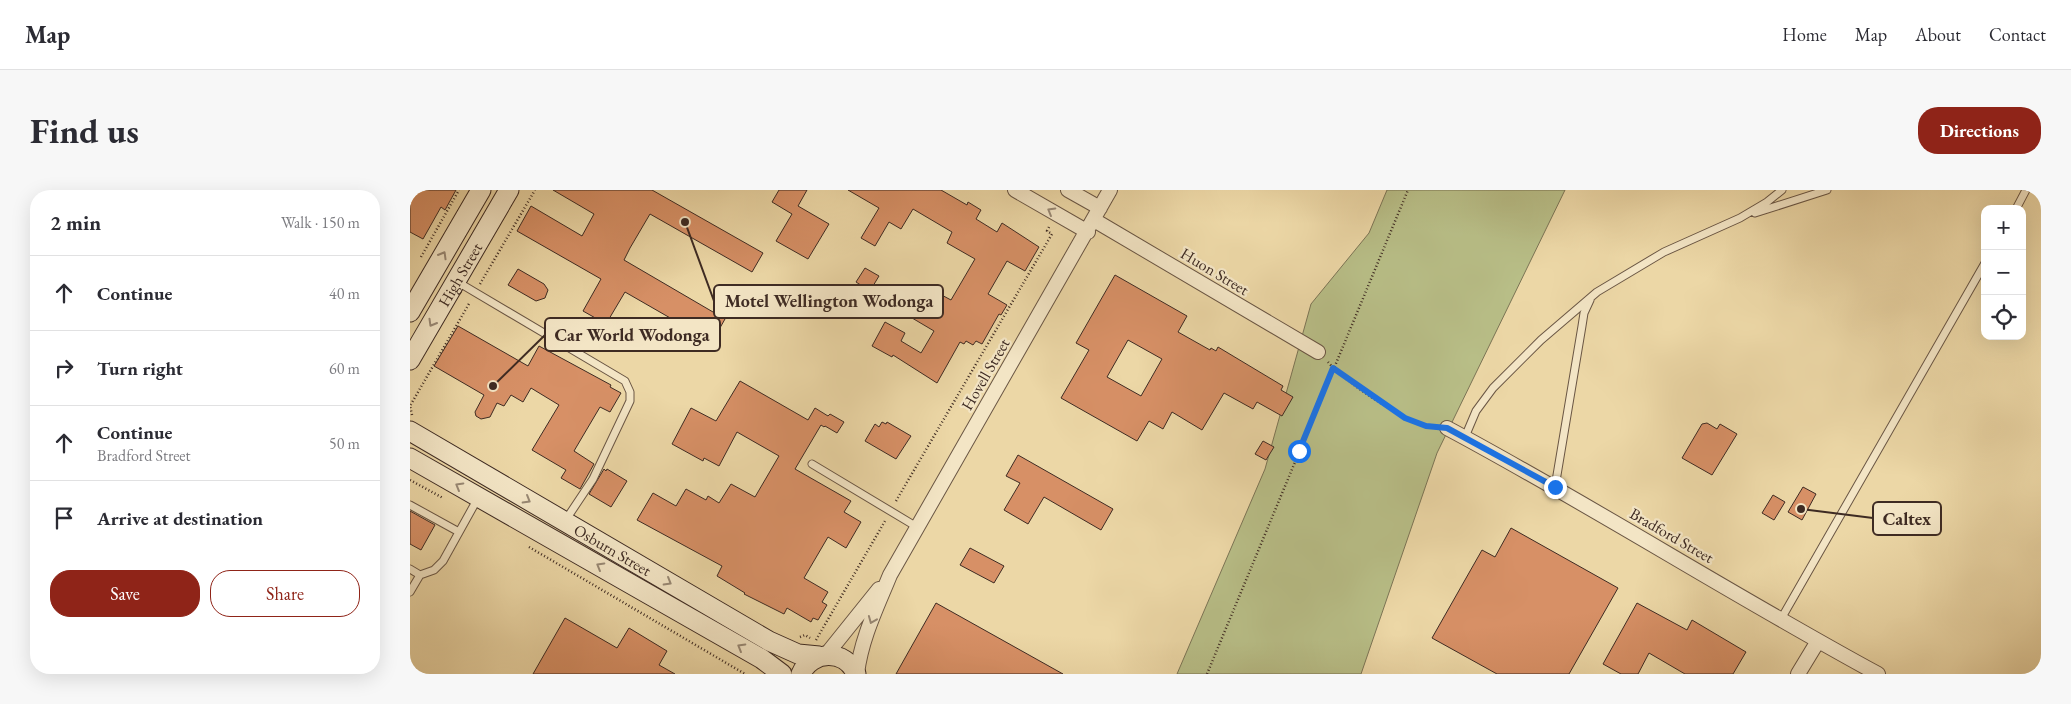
<!DOCTYPE html>
<meta charset="utf-8">
<style>
:root{--surface:#fff;--page:#f7f7f7;--text:#2b2b33;--muted:#7c7c81;--line:#e1e1e2;--accent:#8f2418}
body{margin:0;font-family:"EB Garamond",serif;background:var(--page);color:var(--text)}
.controls{position:absolute;right:15px;top:15px;display:grid;overflow:hidden;border-radius:10px;box-shadow:0 5px 20px #0002}
.controls button{width:45px;height:45px;display:grid;place-items:center;padding:0;border:0;border-bottom:1px solid var(--line);background:var(--surface);color:var(--text);font:25px sans-serif}
.stop{position:absolute;width:15px;height:15px;margin:-11px;border:4px solid #1a73e8;border-radius:50%;background:#fff}
.stop.end{background:#1a73e8;border-color:#fff;box-shadow:0 1px 5px #0008}
.list{margin:0;padding:0;list-style:none}
h2{display:flex;justify-content:space-between;align-items:center;height:65px;margin:0;padding:0 20px;font-size:21px}
h2 small{font-size:16px;font-weight:400;color:var(--muted)}
.list li{display:grid;grid-template-columns:32px 1fr auto;gap:15px;align-items:center;box-sizing:border-box;height:75px;padding:0 20px;border-top:1px solid var(--line)}
.list b{display:block;font-size:19px;white-space:nowrap}
.list p{margin:0;font-size:16px;white-space:nowrap;color:var(--muted)}
.list em{font-size:16px;font-style:normal;color:var(--muted)}
.actions{display:flex;gap:10px;padding:15px 20px}
.actions a{flex:1;padding:11px 0;border:1px solid var(--accent);border-radius:20px;text-align:center;font-size:18px;color:var(--accent)}
.actions .main{background:var(--accent);color:#fff}
.icon{flex:none;width:28px;height:28px;fill:none;stroke:currentColor;stroke-width:2;stroke-linecap:round;stroke-linejoin:round}
.map{position:relative;flex:none;width:1631px;height:484px;overflow:hidden;border-radius:20px}
header{display:flex;align-items:center;gap:30px;box-sizing:border-box;height:70px;padding:0 25px;background:var(--surface);border-bottom:1px solid var(--line)}
header strong{font-size:24px}
nav{display:flex;gap:28px;margin-inline-start:auto;font-size:18px}
.intro{display:flex;align-items:center;justify-content:space-between;box-sizing:border-box;height:120px;padding:0 30px}
h1{margin:0;font-size:35px}
.button{padding:12px 22px;border-radius:20px;background:var(--accent);color:#fff;font-size:18px;font-weight:700}
main{display:flex;gap:30px;padding:0 30px}
aside{flex:1;background:var(--surface);border-radius:20px;box-shadow:0 5px 20px #0002}
.map>svg:first-child{display:block}
</style>
<header>
<strong>Map</strong>
<nav><a>Home</a><a>Map</a><a>About</a><a>Contact</a></nav>
</header>
<div class="intro"><h1>Find us</h1><a class="button">Directions</a></div>
<main>
<aside>
<h2>2 min<small>Walk · 150 m</small></h2>
<ul class="list">
<li><svg class="icon" aria-label="ahead" viewBox="0 0 24 24"><path d="M12 20V5M6 11l6-6 6 6"/></svg><div><b>Continue</b></div><em>40 m</em></li>
<li><svg class="icon" aria-label="right" viewBox="0 0 24 24"><path d="M7 20v-9h11M14 6l5 5-5 5"/></svg><div><b>Turn right</b></div><em>60 m</em></li>
<li><svg class="icon" aria-label="ahead" viewBox="0 0 24 24"><path d="M12 20V5M6 11l6-6 6 6"/></svg><div><b>Continue</b><p>Bradford Street</p></div><em>50 m</em></li>
<li><svg class="icon" aria-label="arrive" viewBox="0 0 24 24"><path d="M6 21V4h12l-3 4 3 4H6"/></svg><div><b>Arrive at destination</b></div></li>
</ul>
<div class="actions"><a class="main">Save</a><a>Share</a></div>
</aside>
<div class="map">
<svg width="1631" height="484" viewBox="0 0 1631 484">
<rect width="100%" height="100%" fill="#ecd7a6"/>
<filter id="stains"><feTurbulence type="fractalNoise" baseFrequency=".004" numOctaves="4"/><feColorMatrix values="0 0 0 0 .2 0 0 0 0 .09 0 0 0 0 .02 0 0 0 .5 -.17"/></filter>
<radialGradient id="worn" r=".72"><stop offset=".6" stop-color="#630" stop-opacity="0"/><stop offset="1" stop-color="#630" stop-opacity=".3"/></radialGradient>
<path fill="#b8be87" stroke="#7b7455" d="M977 0H1155L1027 263 951 484H767L855 279 901 114 959 43Z"/>
<path fill="#d79066" stroke="#3e2b23" fill-rule="evenodd" d="M0 0H46L35 20 31 17 13 49 0 42Z
M143 0H242L353 63 342 82 240 24 220 58 214 70 315 129 302 152 215 102 196 134 173 121 191 89 107 41 121 16 172 46 184 24Z
M369 0H397L388 16 419 34 398 69 366 51 382 24 362 12Z
M438 0H531L557 15 558 12 571 20 566 29 587 42 592 33 629 57 615 81 597 71 578 104 597 115 591 125 589 124 572 154 566 151 563 155 556 151 554 154 550 152 527 193 483 165 482 167 462 156 475 132 495 143 491 151 511 163 524 141 497 125 511 101 523 107 526 102 541 110 565 69 537 53 542 42 503 19 491 39 479 32 465 56 451 48 469 18Z
M455 78 469 86 460 101 446 92Z
M108 79 134 94 138 100 135 108 126 111 98 95Z
M705 85 777 126 768 142 800 160 801 158 806 161 808 157 873 196 871 200 883 207 872 226 847 212 843 219 814 203 792 240 762 222 753 239 739 231 727 251 651 208 679 160 666 153ZM718 150 752 169 731 206 697 187Z
M48 136 118 176 129 156 201 195 200 197 211 203 200 222 190 217 164 261 184 274 170 299 151 288 156 280 122 260 149 215 121 198 113 212 101 205 94 216 87 213 80 227 71 229 66 226 65 222 74 205 24 176Z
M330 191 398 230 405 218 418 226 420 224 434 232 427 243 415 236 414 237 411 235 385 279 441 311 434 322 451 332 436 358 418 347 394 388 418 402 412 412 417 415 408 430 403 428 401 432 377 418 374 424 334 404 335 403 307 386 312 376 227 330 243 303 266 316 276 299 296 310 298 306 309 313 321 294 345 307 369 266 327 242 309 276 294 268 293 271 262 254 281 218 306 231Z
M472 232 476 234 477 232 501 246 486 269 455 251 465 234 469 237Z
M1297 233 1307 239 1310 234 1327 244 1302 285 1272 268 1292 234Z
M853 251 864 257 856 270 845 264Z
M608 265 703 319 691 340 634 307 618 334 594 320 610 293 596 286Z
M194 279 196 281 197 279 217 291 201 317 179 304Z
M1393 297 1406 304 1392 330 1378 322Z
M1363 305 1375 312 1364 330 1352 323Z
M0 321 25 335 11 360 0 354Z
M1101 338 1208 398 1159 484H1087L1022 448 1072 360 1085 367Z
M560 358 594 376 584 393 550 375Z
M526 413 653 484H486Z
M1227 413 1277 440 1282 430 1336 462 1323 484H1275L1239 463 1228 484H1211L1193 474Z
M155 428 207 458 219 438 257 461 249 475 265 484H123Z"/>
<g fill="none" stroke-linecap="round" stroke-linejoin="round">
<g stroke="#6a5644" stroke-width="9">
<path id="lane" d="M1606 19 1616 0
M1345 23 1417 0
M46 91 215 191 220 202V211L183 289 155 331
M1055 247 1066 221 1083 198 1131 150 1187 102 1254 62 1330 28 1357 12 1372 0
M402 274 507 337
M1145 297 1172 136 1174 123 1180 110
M0 315 49 342
M0 379 10 385 0 402
M10 385 24 380 33 371 68 308
M1371 429 1575 73"/>
</g>
<g stroke="#6a5644" stroke-width="16">
<path id="street" d="M605 0 678 42
M658 0 690 18
M684 30 908 162
M1037 238C1183 316 1322 405 1468 484
M416 465 469 399
M447 484C451 449 467 417 480 385L700 0
M1388 484 1408 451"/>
</g>
<g stroke="#3e2b23" stroke-width="21">
<g id="secondary">
<path d="M0 122 71 0"/>
<path id="s1" d="M0 170 99 0"/>
<path id="s2" d="M0 241 359 451 388 464 409 466"/>
<path d="M0 268 352 469 372 484"/>
<path d="M391 484C401 460 436 459 446 484"/>
</g>
</g>
<path stroke="#3e2b23" stroke-width="2.5" stroke-dasharray="1 2.5" stroke-linecap="butt" d="M11 67 49 0
M70 94 125 0
M918 172C935 192 997 234 1023 237
M2 225 0 216 60 112
M0 290 33 308
M486 311 642 44 637 41 639 37
M119 357 335 484
M390 447 395 445 400 448
M406 450 475 331
M797 484 998 0"/>
<use href="#lane" stroke="#f3e5c5" stroke-width="7"/>
<use href="#street" stroke="#f3e5c5" stroke-width="14"/>
<use href="#secondary" stroke="#f3e5c5" stroke-width="19"/>
</g>
<defs><path id="oneway-chevron" d="M-2-3.5L2.5 0L-2 3.5" fill="none" stroke-width="1.6" stroke-linecap="round" stroke-linejoin="round" transform="scale(1.25)"/></defs>
<g stroke="#988874">
<use href="#oneway-chevron" transform="translate(641 21) rotate(-150)"/>
<use href="#oneway-chevron" transform="translate(33 65) rotate(-60)"/>
<use href="#oneway-chevron" transform="translate(22 133) rotate(120)"/>
<use href="#oneway-chevron" transform="translate(49 296) rotate(-150)"/>
<use href="#oneway-chevron" transform="translate(117 310) rotate(30)"/>
<use href="#oneway-chevron" transform="translate(190 376) rotate(-150)"/>
<use href="#oneway-chevron" transform="translate(258 392) rotate(30)"/>
<use href="#oneway-chevron" transform="translate(462 430) rotate(112)"/>
<use href="#oneway-chevron" transform="translate(331 457) rotate(-150)"/>
</g>
<g fill="none" stroke-linecap="round" stroke-linejoin="round">
<path stroke="#1a73e8" stroke-width="6" d="M889 261 923 178 995 228 1016 236 1037 238 1145 297"/>
</g>
<g text-anchor="middle" stroke-width="4.5" stroke-linejoin="round" paint-order="stroke">
<g font-size="16" fill="#3e2b23" stroke="#f3e5c5">
<text transform="translate(805 81) rotate(31)" y="6">Huon Street</text>
<text dy="6" stroke="none"><textPath href="#s1" startOffset="99">High Street</textPath></text>
<text transform="translate(575 184) rotate(-60)" y="6">Hovell Street</text>
<text transform="translate(1262 345) rotate(30)" y="6">Bradford Street</text>
<text dy="6" stroke="none"><textPath href="#s2" startOffset="235">Osburn Street</textPath></text>
</g>
</g>
<path fill="none" stroke="#3e2b23" stroke-width="2" d="M275 32L304 111M83 196L135 145M1391 319L1463 328"/>
<g fill="#3e2b23" stroke="#f3e5c5" stroke-width="2">
<circle cx="275" cy="32" r="5"/>
<circle cx="83" cy="196" r="5"/>
<circle cx="1391" cy="319" r="5"/>
</g>
<g fill="#f3e5c5" stroke="#3e2b23" stroke-width="2">
<rect x="304" y="95" width="229" height="33" rx="5"/>
<rect x="135" y="128" width="175" height="33" rx="5"/>
<rect x="1463" y="312" width="68" height="33" rx="5"/>
</g>
<g font-size="18" text-anchor="middle" font-weight="bold" fill="#3e2b23">
<text x="419" y="117">Motel Wellington Wodonga</text>
<text x="222" y="151">Car World Wodonga</text>
<text x="1497" y="335">Caltex</text>
</g>
<rect width="100%" height="100%" filter="url(#stains)"/>
<rect width="100%" height="100%" fill="url(#worn)"/>
</svg>
<div class="controls">
<button>+</button>
<button>−</button>
<button><svg class="icon" aria-label="locate" viewBox="0 0 24 24"><circle cx="12" cy="12" r="6"/><path d="M12 2v4M12 18v4M2 12h4M18 12h4"/></svg></button>
</div>
<div class="stop" style="left:889px;top:261px"></div>
<div class="stop end" style="left:1145px;top:297px"></div>
</div>
</main>
